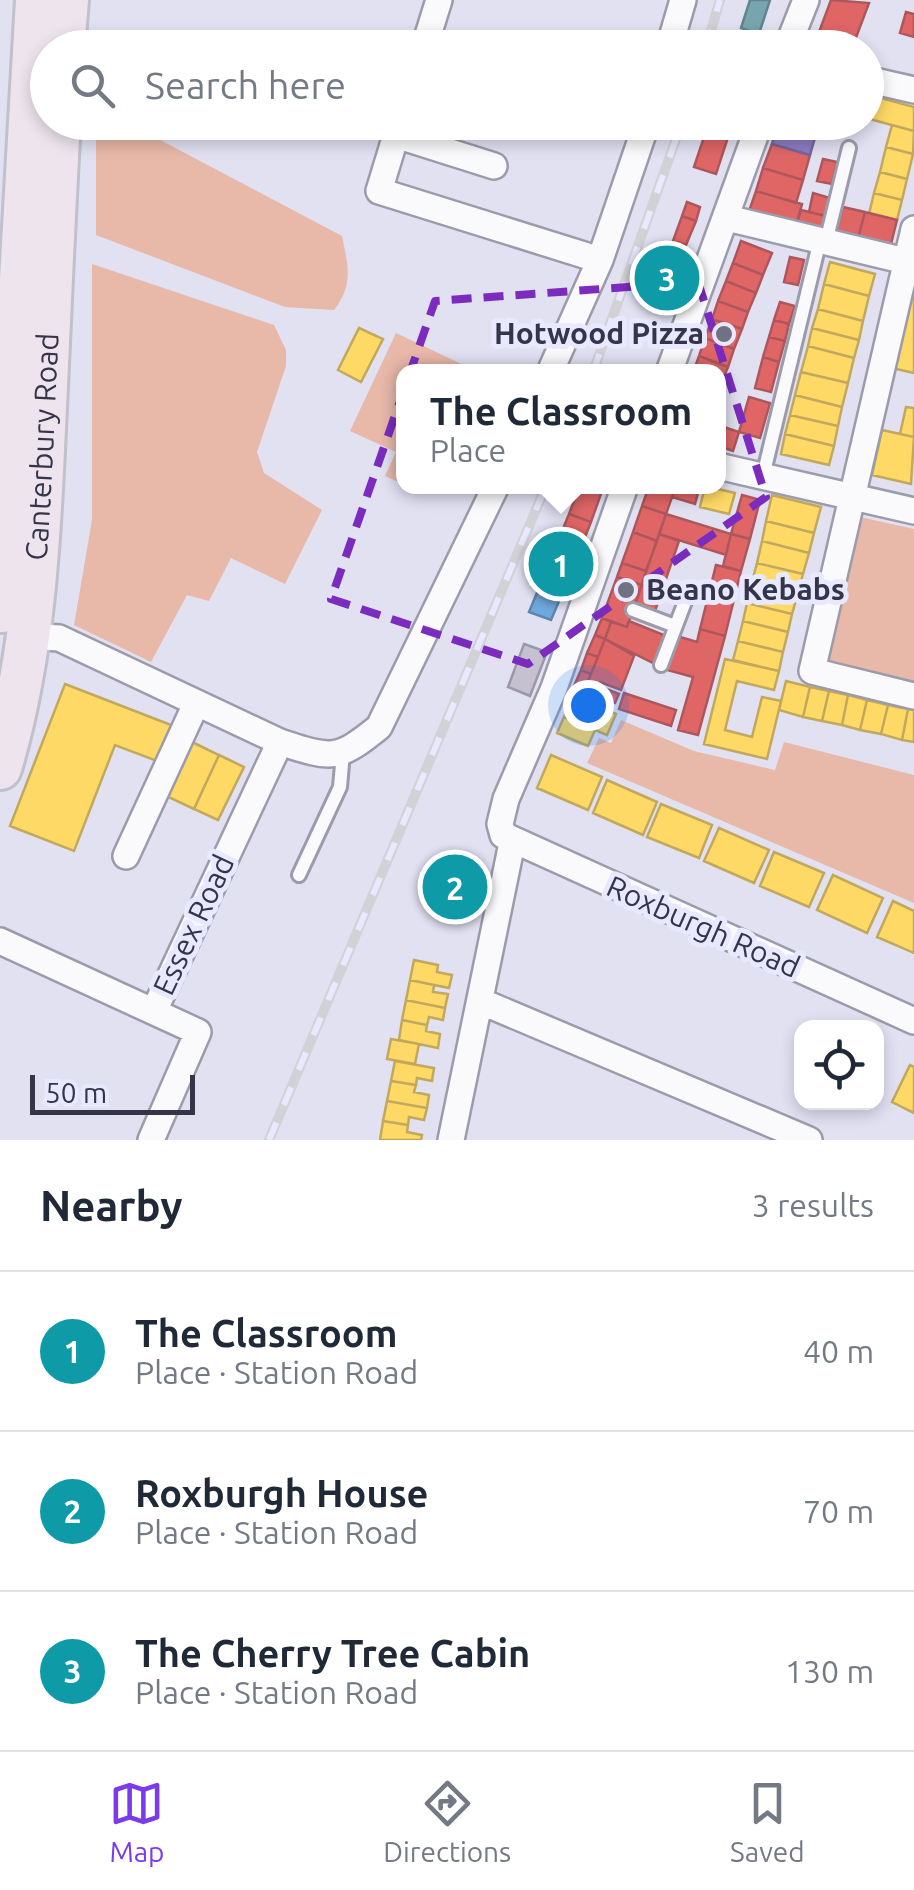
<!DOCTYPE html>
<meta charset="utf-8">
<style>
:root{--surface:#fff;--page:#f6f6f7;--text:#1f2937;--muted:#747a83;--line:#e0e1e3;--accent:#7c3aed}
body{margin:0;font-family:Ubuntu,sans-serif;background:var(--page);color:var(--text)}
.controls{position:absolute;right:30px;bottom:30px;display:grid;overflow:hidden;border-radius:20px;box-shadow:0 5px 15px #0003}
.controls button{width:90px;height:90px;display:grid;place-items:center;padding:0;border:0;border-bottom:2px solid var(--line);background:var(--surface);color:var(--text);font:50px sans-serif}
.scale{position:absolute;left:30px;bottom:25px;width:165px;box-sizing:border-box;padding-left:10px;border:5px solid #353449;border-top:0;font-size:28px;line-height:35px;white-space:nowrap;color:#353449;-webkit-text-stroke:8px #e8e8fe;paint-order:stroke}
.you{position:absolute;left:588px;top:705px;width:35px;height:35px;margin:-25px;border:8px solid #fff;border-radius:50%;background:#1a73e8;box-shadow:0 0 0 15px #1a73e833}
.badge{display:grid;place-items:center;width:65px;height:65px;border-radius:50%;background:var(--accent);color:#fff;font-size:32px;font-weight:700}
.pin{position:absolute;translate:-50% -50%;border:5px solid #fff;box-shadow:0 2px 10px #0006}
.popup{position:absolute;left:396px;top:364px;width:330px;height:130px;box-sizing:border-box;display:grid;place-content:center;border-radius:20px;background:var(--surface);filter:drop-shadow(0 2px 8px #0005);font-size:32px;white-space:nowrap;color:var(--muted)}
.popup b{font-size:38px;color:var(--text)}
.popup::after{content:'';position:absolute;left:50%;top:100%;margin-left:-20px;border:20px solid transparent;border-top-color:var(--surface)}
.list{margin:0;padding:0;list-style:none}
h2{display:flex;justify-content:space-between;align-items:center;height:130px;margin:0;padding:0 40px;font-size:42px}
h2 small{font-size:32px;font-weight:400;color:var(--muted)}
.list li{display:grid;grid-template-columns:65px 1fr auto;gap:30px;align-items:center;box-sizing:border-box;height:160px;padding:0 40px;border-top:2px solid var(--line)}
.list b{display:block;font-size:38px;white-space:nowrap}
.list p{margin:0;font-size:32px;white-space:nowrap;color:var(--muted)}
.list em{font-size:32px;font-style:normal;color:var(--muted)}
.icon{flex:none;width:55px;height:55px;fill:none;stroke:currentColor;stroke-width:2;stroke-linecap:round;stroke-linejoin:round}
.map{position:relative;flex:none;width:914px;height:1140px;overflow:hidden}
.search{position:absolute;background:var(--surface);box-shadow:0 5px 15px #0003;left:30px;right:30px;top:30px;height:110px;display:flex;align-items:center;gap:25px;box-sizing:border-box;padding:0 35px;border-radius:55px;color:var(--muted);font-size:38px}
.sheet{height:610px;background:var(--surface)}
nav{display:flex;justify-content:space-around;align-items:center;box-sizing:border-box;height:140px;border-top:2px solid var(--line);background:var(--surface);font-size:28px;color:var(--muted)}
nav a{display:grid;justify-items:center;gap:5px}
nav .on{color:var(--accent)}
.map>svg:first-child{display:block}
</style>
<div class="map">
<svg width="914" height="1140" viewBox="0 0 914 1140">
<rect width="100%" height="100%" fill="#e1e1f2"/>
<path fill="#e8b8a9" d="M96 123H128L342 236C348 266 354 284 334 310L285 307 96 235Z
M92 264 274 325 286 350V366L257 452 264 473 322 510 285 584 231 558 209 601 187 595 151 662 74 625 92 520Z
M396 333 472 369 404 372 403 484 385 476 396 452 350 431Z
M860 517 914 529V682L828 662Z
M621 720 694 751 775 770 784 742 914 775V903L587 763 599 738 611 743Z"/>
<path fill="#ffd966" stroke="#c2a85d" stroke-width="2.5" d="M870 95 914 107V131L866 118Z
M892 125 914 131 913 154 886 147Z
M886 147 913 154 907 179 880 172Z
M880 172 907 179 902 200 874 193Z
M874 193 902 200 897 220 869 214Z
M830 262 875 274 869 296 824 284Z
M824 284 869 296 863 321 818 309Z
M911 289H914V373L892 368Z
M818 309 863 321 859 340 812 328Z
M359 328 383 339 361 382 338 370Z
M812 328 859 340 854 358 808 346Z
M808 346 854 358 848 383 801 372Z
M801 372 848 383 842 407 795 395Z
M795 395 842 407 838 426 790 415Z
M906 407 914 408V437L900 434Z
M790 415 838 426 834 446 785 434Z
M882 430 914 437 911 484 872 475Z
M785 434 834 446 829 465 781 454Z
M705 486 735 493 729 514 700 507Z
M772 495 821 507 814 533 766 521Z
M766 521 814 533 809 553 762 541Z
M762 541 809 553 803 574 757 563Z
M757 563 803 574 798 593 752 582Z
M752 582 798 593 792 614 747 603Z
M747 603 792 614 788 632 743 621Z
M743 621 788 632 783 652 738 641Z
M738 641 783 652 779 671 733 660Z
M725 659 779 671 774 690 737 681 725 730 752 737 762 697 781 701 767 759 704 744Z
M786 681 810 687 803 717 779 710Z
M65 684 171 725 157 761 115 745 74 851 10 826Z
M810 687 829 691 822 721 803 717Z
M829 691 848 695 842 725 822 721Z
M574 695 616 714 607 735 564 717Z
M848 695 867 700 860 730 842 725Z
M867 700 888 705 881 734 860 730Z
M888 705 908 709 902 740 881 734Z
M908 709 914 710V742L902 740Z
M564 717 595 730 588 746 557 733Z
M190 741 219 755 194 809 164 795Z
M219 755 244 767 218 820 194 809Z
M551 755 602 777 588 810 537 788Z
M607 780 657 802 643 835 593 813Z
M661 804 712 825 699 858 647 837Z
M719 828 769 850 754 883 704 861Z
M774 852 824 873 809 907 760 886Z
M833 875 883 898 867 933 817 910Z
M893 901 914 911V953L877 937Z
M414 960 438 965 437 972 452 975 449 988 410 980Z
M410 980 434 985 433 992 448 994 445 1008 406 1000Z
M406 1000 445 1008 443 1020 429 1017 427 1025 402 1020Z
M402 1020 427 1025 426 1031 440 1034 438 1048 399 1040Z
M391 1039 419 1044 415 1064 387 1059Z
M395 1061 434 1068 432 1081 417 1078 416 1085 391 1081Z
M910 1065 914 1067V1113L892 1102Z
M391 1081 416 1085 414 1092 429 1095 427 1108 387 1101Z
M387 1101 427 1108 424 1120 409 1117 408 1125 383 1121Z
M383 1121 408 1125 407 1132 422 1135 421 1140H380Z"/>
<path fill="#e06666" stroke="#ad575d" stroke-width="2.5" d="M831 0 869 3 852 48 816 40Z
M906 12 914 14V37L900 33Z
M709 122 731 128 716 174 694 167Z
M772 144 810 155 803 180 763 168Z
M823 159 837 162 832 184 817 181Z
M763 168 803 180 796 203 756 191Z
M756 191 802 204 795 229 747 217Z
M813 193 830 198 826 216 809 212Z
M687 202 700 207 696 221 682 216Z
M843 207 865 212 858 239 836 234Z
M801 210 826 216 821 235 795 229Z
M865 212 897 220 890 248 858 239Z
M682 216 696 221 686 245 673 241Z
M741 241 772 253 763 275 733 263Z
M790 257 804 260 798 285 784 282Z
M733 263 763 275 756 293 726 281Z
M665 266 677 271 668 291 657 286Z
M726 281 756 293 748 312 718 301Z
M718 301 748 312 742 329 712 319Z
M780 302 795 306 789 324 774 320Z
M712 319 742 329 734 349 705 338Z
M774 320 789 324 785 341 769 337Z
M769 337 785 341 779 362 763 357Z
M705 338 734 349 728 367 699 356Z
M699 356 728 367 720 386 718 372H693Z
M763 357 779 362 771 392 755 388Z
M749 397 770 403 760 438 739 432Z
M718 425 739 432 733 451 718 446Z
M580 486 602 491 591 522 569 514Z
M649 486H676L666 514 642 506Z
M676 486H700L695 504 672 497Z
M742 495 760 500 750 539 731 534Z
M642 506 666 514 657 541 633 532Z
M569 514 591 522 579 552 557 543Z
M666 514 731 534 726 555 659 534Z
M633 532 657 541 646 571 622 563Z
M659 534 679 541 655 611 635 604Z
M731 534 750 539 741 571 723 566Z
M557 543 579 552 566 585 544 576Z
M622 563 646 571 642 585 617 577Z
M716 565 741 571 725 636 700 629Z
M617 577 642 585 627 627 602 618Z
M602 618 611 622 605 639 595 635Z
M629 621 666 636 655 664 605 639 611 622 627 627Z
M700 629 725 636 698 735 678 730 693 677 667 670 677 636 697 642Z
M595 635 605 639 598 657 587 653Z
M605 639 634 656 621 690 600 682 599 686 619 694 615 703 584 691Z
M587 653 598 657 591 674 581 670Z
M581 670 591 674 584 691 574 686Z
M624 693 676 710 671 726 619 709Z
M446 856 487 876 465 920 424 899Z"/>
<path fill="#8e7cc3" stroke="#73669e" stroke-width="2.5" d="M778 122 818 127 810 155 772 144Z"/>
<path fill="#6fa8dc" stroke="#5e85b0" stroke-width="2.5" d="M544 576 566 585 551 620 529 612Z"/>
<path fill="#76a5af" stroke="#628390" stroke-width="2.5" d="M750 0H770L759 34 741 28Z"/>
<path fill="#c5c1d1" stroke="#9d98a9" stroke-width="2.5" d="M524 644 547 652 530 696 508 687Z"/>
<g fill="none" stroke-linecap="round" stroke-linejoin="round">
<g stroke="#9c9bab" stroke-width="18">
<path id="service" d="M826 242 849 148
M763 476 820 240
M633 610 675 626
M661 665 686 599
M299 875 340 787 343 753"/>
</g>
<g stroke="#9c9bab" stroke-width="30">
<path id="minor" d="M424 48 439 0
M669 48 683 0
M787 48 806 0
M866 79 914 90
M400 122 379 191 600 260
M396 135 494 166
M727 218 914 263
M914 229 812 671 914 696
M550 372 600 260 647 122
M669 372 760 122
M718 466 914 511
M625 486 554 688 506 799 500 824 503 835 914 1021
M23 628 29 636 59 638 280 742C332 759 337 761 379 727L496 486
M126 856 196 704
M0 941 198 1032 151 1140
M480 1001 809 1140
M154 1011 280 742
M451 1140 512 843"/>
</g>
<g stroke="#c1c1cb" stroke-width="48">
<g id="trunk">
<path d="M63 48 67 0"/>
<path d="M2 611 37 0"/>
<path id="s1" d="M0 768C33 658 39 543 44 428 49 326 53 224 59 122"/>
</g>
</g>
<use href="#service" stroke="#fafafd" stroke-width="12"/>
<use href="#minor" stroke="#fafafd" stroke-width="25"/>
<use href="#trunk" stroke="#eee4ed" stroke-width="42"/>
<g stroke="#d1d1d6" stroke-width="10">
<path id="rail" d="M706 48 720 0
M593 372 682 122
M269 1140 546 486"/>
</g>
<use href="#rail" stroke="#e8e8fe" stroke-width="6" stroke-dasharray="19" stroke-linecap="butt"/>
</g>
<path fill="none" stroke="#7b2cbf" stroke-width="8" stroke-dasharray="20 12" stroke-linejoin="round" d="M698 282 766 497 528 664 331 599 435 301Z"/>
<g fill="#717184" stroke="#e8e8fe" stroke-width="4">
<circle cx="724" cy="334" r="10"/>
<circle cx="626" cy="590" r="10"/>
</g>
<g text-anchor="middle" stroke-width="10" stroke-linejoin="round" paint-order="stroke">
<g font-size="30" font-weight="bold" fill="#353449" stroke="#e8e8fe" text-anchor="end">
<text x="704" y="344">Hotwood Pizza</text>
<text x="646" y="600" text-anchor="start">Beano Kebabs</text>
</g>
<g font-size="30" fill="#353449" stroke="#e8e8fe">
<text dy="10" stroke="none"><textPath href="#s1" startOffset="325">Canterbury Road</textPath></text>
<text transform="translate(194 925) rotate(-65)" y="10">Essex Road</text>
<text transform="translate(703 927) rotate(24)" y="10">Roxburgh Road</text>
</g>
</g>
</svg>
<div class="controls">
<button><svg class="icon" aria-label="locate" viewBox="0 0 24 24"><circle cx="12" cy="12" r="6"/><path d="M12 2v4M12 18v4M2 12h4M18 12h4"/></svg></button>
</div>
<div class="scale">50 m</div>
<div class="you"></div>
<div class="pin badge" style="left:561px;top:564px;background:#0f9aa8">1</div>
<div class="popup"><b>The Classroom</b>Place</div>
<div class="pin badge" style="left:455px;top:887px;background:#0f9aa8">2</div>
<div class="pin badge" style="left:667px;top:278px;background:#0f9aa8">3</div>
<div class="search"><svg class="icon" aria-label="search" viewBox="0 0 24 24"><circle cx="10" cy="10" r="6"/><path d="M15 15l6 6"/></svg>Search here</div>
</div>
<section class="sheet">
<h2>Nearby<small>3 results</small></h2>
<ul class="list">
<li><span class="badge" style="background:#0f9aa8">1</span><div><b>The Classroom</b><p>Place · Station Road</p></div><em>40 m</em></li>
<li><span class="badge" style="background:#0f9aa8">2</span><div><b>Roxburgh House</b><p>Place · Station Road</p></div><em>70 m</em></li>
<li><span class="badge" style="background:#0f9aa8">3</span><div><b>The Cherry Tree Cabin</b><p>Place · Station Road</p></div><em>130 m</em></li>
</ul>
</section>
<nav>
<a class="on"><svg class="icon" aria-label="map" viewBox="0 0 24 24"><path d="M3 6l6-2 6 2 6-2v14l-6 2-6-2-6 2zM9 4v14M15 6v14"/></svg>Map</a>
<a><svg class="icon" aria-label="directions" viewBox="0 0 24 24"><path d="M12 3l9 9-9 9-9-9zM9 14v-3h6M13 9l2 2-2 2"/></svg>Directions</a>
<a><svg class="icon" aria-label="saved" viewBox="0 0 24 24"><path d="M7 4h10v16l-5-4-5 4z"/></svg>Saved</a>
</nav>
